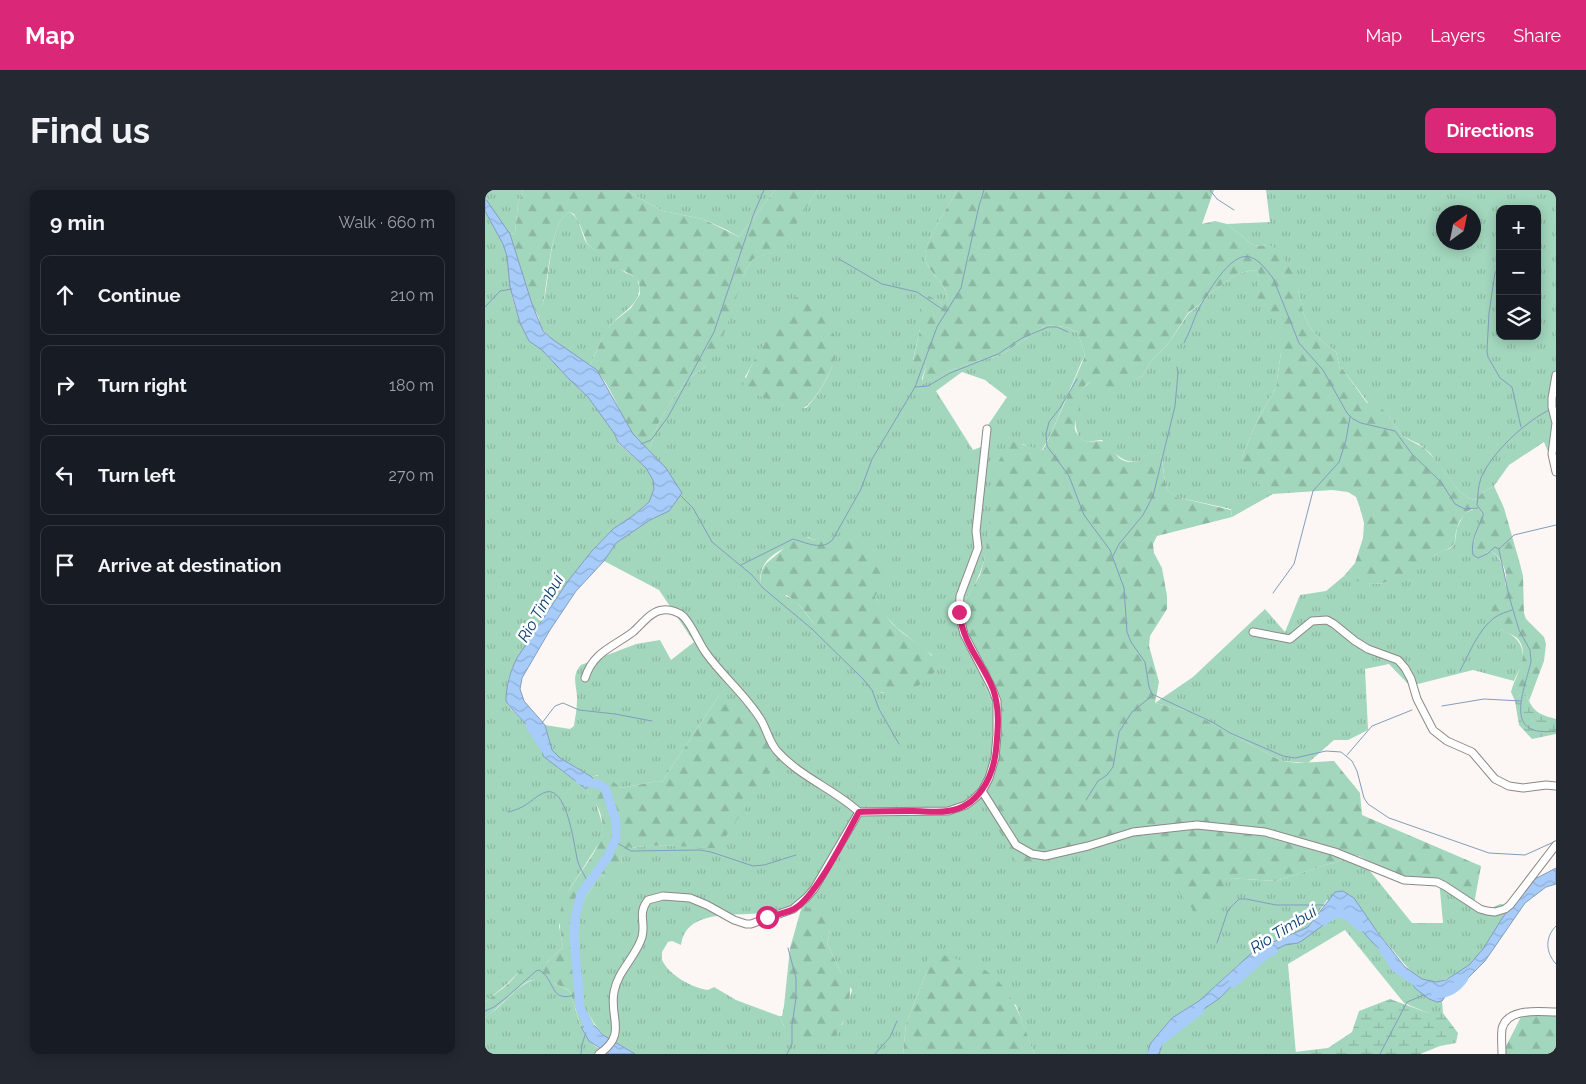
<!DOCTYPE html>
<meta charset="utf-8">
<style>
:root{--surface:#171b24;--page:#242831;--text:#f1f3f6;--muted:#9ea1a6;--line:#363941;--accent:#db2777}
body{margin:0;font-family:Raleway,sans-serif;background:var(--page);color:var(--text)}
.controls{position:absolute;right:15px;top:15px;display:grid;overflow:hidden;border-radius:10px;box-shadow:0 2px 12px #0003}
.controls button{width:45px;height:45px;display:grid;place-items:center;padding:0;border:0;border-bottom:1px solid var(--line);background:var(--surface);color:var(--text);font:25px sans-serif}
.compass{position:absolute;left:951px;top:15px;width:45px;height:45px;border-radius:50%;background:var(--surface);box-shadow:0 2px 12px #0003;rotate:33deg}
.stop{position:absolute;width:15px;height:15px;margin:-11px;border:4px solid #db2777;border-radius:50%;background:#fff}
.stop.end{background:#db2777;border-color:#fff;box-shadow:0 1px 5px #0008}
.list{margin:0;padding:0;list-style:none}
h2{display:flex;justify-content:space-between;align-items:center;height:65px;margin:0;padding:0 20px;font-size:21px}
h2 small{font-size:16px;font-weight:400;color:var(--muted)}
.list li{display:grid;grid-template-columns:32px 1fr auto;gap:15px;align-items:center;box-sizing:border-box;height:80px;margin:0 10px 10px;padding:0 10px;border:1px solid var(--line);border-radius:10px}
.list b{display:block;font-size:19px;white-space:nowrap}
.list em{font-size:16px;font-style:normal;color:var(--muted)}
.icon{flex:none;width:28px;height:28px;fill:none;stroke:currentColor;stroke-width:2;stroke-linecap:round;stroke-linejoin:round}
.map{position:relative;flex:none;width:1071px;height:864px;overflow:hidden;border-radius:10px}
header{display:flex;align-items:center;gap:30px;box-sizing:border-box;height:70px;padding:0 25px;background:var(--accent);color:#fff}
header strong{font-size:24px}
nav{display:flex;gap:28px;margin-inline-start:auto;font-size:18px}
.intro{display:flex;align-items:center;justify-content:space-between;box-sizing:border-box;height:120px;padding:0 30px}
h1{margin:0;font-size:35px}
.button{padding:12px 22px;border-radius:10px;background:var(--accent);color:#fff;font-size:18px;font-weight:700}
main{display:flex;gap:30px;padding:0 30px}
aside{flex:1;background:var(--surface);border-radius:10px;box-shadow:0 2px 12px #0003}
.map>svg:first-child{display:block}
</style>
<header>
<strong>Map</strong>
<nav><a>Map</a><a>Layers</a><a>Share</a></nav>
</header>
<div class="intro"><h1>Find us</h1><a class="button">Directions</a></div>
<main>
<aside>
<h2>9 min<small>Walk · 660 m</small></h2>
<ul class="list">
<li><svg class="icon" aria-label="ahead" viewBox="0 0 24 24"><path d="M12 20V5M6 11l6-6 6 6"/></svg><div><b>Continue</b></div><em>210 m</em></li>
<li><svg class="icon" aria-label="right" viewBox="0 0 24 24"><path d="M7 20v-9h11M14 6l5 5-5 5"/></svg><div><b>Turn right</b></div><em>180 m</em></li>
<li><svg class="icon" aria-label="left" viewBox="0 0 24 24"><path d="M17 20v-9H6M10 6l-5 5 5 5"/></svg><div><b>Turn left</b></div><em>270 m</em></li>
<li><svg class="icon" aria-label="arrive" viewBox="0 0 24 24"><path d="M6 21V4h12l-3 4 3 4H6"/></svg><div><b>Arrive at destination</b></div></li>
</ul>
</aside>
<div class="map">
<svg width="1071" height="864" viewBox="0 0 1071 864">
<defs>
<pattern id="grass-tufts" width="24" height="20" patternUnits="userSpaceOnUse" patternTransform="scale(1.25)"><rect width="24" height="20" fill="#a2d6bd"/><path d="M3 7l-1-3M5 7V3M7 7l1-3M15 17l-1-3M17 17v-4M19 17l1-3" fill="none" stroke="#8cb8a3"/></pattern>
<pattern id="forest-firs" width="22" height="20" patternUnits="userSpaceOnUse" patternTransform="scale(1.25)"><rect width="22" height="20" fill="#a2d6bd"/><path d="M5 1l3.5 6h-7zM16 11l3.5 6h-7z" fill="#8cb8a3"/></pattern>
<pattern id="wetland-marsh" width="20" height="14" patternUnits="userSpaceOnUse" patternTransform="scale(1.25)"><rect width="20" height="14" fill="#a2d6bd"/><path d="M1 5h8M5 5V1M11 12h8M15 12V8" fill="none" stroke="#8cb8a3"/></pattern>
<pattern id="water-waves" width="16" height="10" patternUnits="userSpaceOnUse" patternTransform="scale(1.25)"><rect width="16" height="10" fill="#a7ccfa"/><path d="M0 5q4-4 8 0t8 0" fill="none" stroke="#90b0d7"/></pattern>
</defs>
<rect width="100%" height="100%" fill="#fcf7f4"/>
<path fill="url(#grass-tufts)" fill-rule="evenodd" d="M0 0H38L33 14 30 43 25 44C15 32 0 16 0 0Z
M140 0H290L254 47 242 40 218 29 178 21Z
M332 0H472C464 16 440 50 440 66 441 85 465 92 462 113H458L444 107 435 117V139L428 170 441 177 437 188V194L466 180 492 171 515 166 561 135 581 137 593 143 600 166 596 173 565 246 557 260 544 257 538 254 500 367C494 390 485 404 471 423L476 429 481 432 493 477 508 516 509 565 646 645 744 688 791 691 872 665 927 733H958L954 690 993 717 1006 718 1015 714 1027 715C1014 732 1005 753 991 769 985 776 977 780 969 785 936 805 924 777 904 756 892 742 882 728 872 713L842 710 823 737 801 748 778 756 753 775 714 811 687 828 665 854 663 864H549L531 815 442 769V781L421 834 418 864H150C87 842 94 780 93 725L96 715 115 685 120 687 136 675 137 664 144 655 146 658C175 653 203 656 232 659L234 505 177 592 173 591 136 598 129 592 112 585 107 587 75 568 67 560 60 535 85 539 89 536C90 528 92 519 92 511 93 498 85 487 96 475L151 454 175 450 186 470 209 452 174 400 119 371 131 353 165 330 184 321 197 303 181 278 164 261 173 234 187 210 203 189 220 177 260 82 268 69 296 59ZM293 133 349 161C352 177 332 207 321 218L297 215 289 210 271 204 260 187 273 164ZM477 182 500 190 522 207 501 238V255L488 260 451 201ZM323 347 329 350 339 347 390 406 396 421 412 438 447 465 413 502 397 503 390 499 327 431 310 410 275 395C275 391 275 386 276 383 280 363 307 355 323 347ZM317 716 345 740 342 753 356 783 367 800 357 835 300 838 294 826 251 810 229 797 223 800C207 798 184 785 177 770V762L183 752 187 751 196 755C200 723 239 725 263 724 277 723 292 722 306 721Z
M781 0H1071V281L1059 252 1024 275 1009 296 998 302 990 310 983 308 974 301 945 263 934 254 917 246 904 226 883 213 857 178 855 179 851 162 838 152 826 139 819 125 813 100 787 56 768 55 742 34 785 32ZM1015 19H1052V146H1015ZM958 22H988V52H958Z
M0 21 18 54 22 66 27 107 35 133 44 151 57 160 85 190 103 207 129 243 133 253 161 278 168 290 169 299 164 312 149 325 128 339 106 362 83 391 32 468 27 479 23 490 21 510 25 518 47 540 58 558 73 578 101 599 110 610 118 636 116 650 84 700 74 736 78 757 61 773 33 783 22 794 0 812Z
M84 22C96 28 95 41 101 52 105 59 133 77 141 83 148 85 153 88 154 95 157 115 134 123 124 137 116 149 111 162 105 175 95 168 65 150 59 141 56 138 54 131 54 127 55 119 59 112 60 105 64 86 66 30 84 22Z
M768 80 773 81 774 88 773 96 796 135V162L791 197 771 233 757 267C766 282 772 295 788 304L747 327 746 319 691 307 682 299 679 286 677 266 661 264 656 271C638 275 629 263 617 250 611 250 603 253 598 250 587 244 590 216 594 205 597 199 601 194 608 191L651 189 657 186 668 169 683 154 703 124 716 113 727 102 752 84Z
M992 317 996 320 997 330 988 352 1000 363 1006 361C1029 376 1018 415 1016 439 1030 446 1041 454 1037 473 1036 478 1031 485 1029 491L988 480 925 496 904 474 880 479 883 540 863 550H849L823 573 796 571 704 521 670 513 708 487 780 419 800 442 815 405 841 401 859 386 886 394 900 393 924 382 953 363 966 358 970 352 972 338 979 324Z
M855 721 867 729 887 752 952 812 957 811 958 823H943L919 813 860 740 803 774 811 864H674L677 855 691 838 735 808 764 777 784 763 800 754 813 753 847 724Z
M54 788 61 789 85 801C90 815 94 839 104 850 108 856 118 861 124 864H0V827C20 816 31 793 54 788Z"/>
<path fill="url(#forest-firs)" d="M38 0H140L178 21 218 29 254 47 290 0H332L296 60 268 69 260 82 235 155 220 177 203 189 187 210 173 234 164 261C159 256 152 250 148 244 134 224 125 190 105 175L120 142 127 133 146 118 155 104 154 92 147 85 119 71 102 53 95 35 89 24 84 22C67 30 63 84 60 102 59 111 56 120 54 128L47 114 25 44 30 43 33 14Z
M472 0H729L717 34 730 31 742 34 768 55 787 56 794 61 810 87 819 125 826 139 838 152 851 162 855 179 857 178 882 213H891L904 226 917 246 939 258 950 269 974 301 983 308 990 310 998 302 1009 296 1019 318 1035 374 1038 386 1039 423 1041 429 1059 447 1061 454 1059 471 1044 511 1041 504 1035 505 1030 511 1026 502C1030 486 1046 465 1033 449 1028 444 1021 443 1016 439 1012 436 1008 431 1005 428 1007 411 1014 412 1019 400 1025 386 1018 368 1006 361L1000 363H993L988 358C989 344 998 334 996 320L992 317C980 321 974 329 971 342 970 345 971 350 969 353 966 360 956 361 950 365 933 378 911 394 888 394 879 394 867 389 859 386L870 373 878 348 879 333 875 318 871 307 863 302 847 300 788 304 778 298 761 280 757 267 771 233 791 197 796 162V135C789 127 774 117 772 106 771 98 775 90 773 81L768 80 752 84 727 102 716 113 703 123 683 154 668 169 657 186 636 197 620 201 612 192C595 189 593 213 592 225 591 229 589 236 590 240 592 244 595 248 598 250 602 253 617 250 625 252 630 268 638 275 656 271L660 264 669 258 676 259 679 286 682 299 691 307 746 320 747 327 672 346 668 354 669 363 677 378 682 406V419L665 446 664 456 674 492 670 513 704 521 796 571 813 573 849 571 875 603 877 625 996 676 989 714 954 690 909 685 872 665 791 691 744 688 716 729 646 645 543 674 531 671 497 610 509 565 508 516 493 477 474 449 481 432 476 429 471 423 483 406 495 385 500 367 512 274 520 260 528 252 558 260 565 246 600 166 593 143 581 137 561 135 515 166 492 171 466 180 436 195 441 177 428 171 435 139V117L439 110 444 106 458 113 462 112C465 92 440 84 440 65 440 50 464 16 472 0Z
M311 107H322C329 114 342 123 346 132 348 137 350 161 350 167 349 178 327 219 315 219 301 219 288 210 275 206 269 204 262 205 256 203 266 167 290 137 311 107Z
M314 344 329 350 339 346 365 345 409 378 390 406C395 419 402 429 412 438 425 451 450 459 452 479 440 494 426 502 406 503 402 503 398 503 395 502 380 496 340 446 328 432 319 421 313 411 301 405L297 410 286 406 275 395C276 372 282 374 297 360 304 353 306 350 314 344Z
M234 505 270 522 296 567 232 659C203 657 175 653 146 658L144 656 137 665 136 675 130 684 120 687 115 685 96 715 93 725C94 763 91 803 110 836L96 837 85 801C46 780 45 788 15 815 10 819 6 824 0 827V812C7 806 15 801 22 795 35 783 41 768 61 773L78 757C75 742 73 729 77 715 80 706 85 698 90 691 114 655 132 638 101 599L104 593 109 592 107 587C119 582 128 591 136 598L173 591 177 592Z
M317 716 329 720 341 728 345 740 342 753 356 783 364 788C368 808 361 829 350 846L317 850 308 848 300 838 294 826H297L299 816 305 758Z
M449 762C463 767 479 770 493 776 527 793 537 831 549 864H418L421 834 442 781V769Z
M1071 824V864H1017L1037 825Z"/>
<path fill="url(#wetland-marsh)" d="M1041 504C1048 522 1053 524 1071 529V544L1047 549 1034 535 1030 511 1035 505Z
M905 809 943 823H958L973 843 971 853 955 856 935 864H811L810 862 843 858 867 842 874 821Z"/>
<path fill="url(#water-waves)" stroke="#839dbc" d="M0 8 25 44 47 114 58 141 67 149 112 180 148 244 181 278 197 303 184 321 165 330 131 353 119 371 91 401 65 440 37 488 35 499 39 511 60 535 67 560 75 568 107 587 109 593H104L101 599 58 566C57 542 34 531 21 511 21 496 25 482 32 468L83 391 106 362 128 339 149 325 164 312 169 299 168 290 161 278 133 252 129 243 103 207 85 190 57 160 44 151 35 133 25 97 22 66 18 54 0 21Z
M1071 678V694L1061 697 1040 713 1000 771 983 788 973 796 966 799 957 811 952 812 944 809 931 799 913 776 887 752 867 729 855 721 847 724 837 736 818 750 813 753 800 755 784 763 764 777 735 808 691 838 677 855 674 864H663L665 854 687 828 714 811 770 760 823 737 850 702 858 701 869 708 893 743 920 777 937 789 951 792 961 790 984 775 998 759 1018 727 1042 697 1050 689Z
M110 836 118 845 150 864H124L104 851 96 837Z"/>
<g fill="none" stroke-linecap="round" stroke-linejoin="round">
<path stroke="#839dbc" stroke-width="1" d="M725 0 732 9 749 20
M0 4 6 0
M354 69 397 94 432 102 460 121
M1015 74 1010 83 1004 123 1002 161 1003 167 1015 188 1027 197 1036 237
M0 117 15 101 27 99
M699 153C705 142 708 131 713 120 721 106 745 61 765 67 775 70 782 81 788 88L814 153 838 180 862 223 868 229 876 233 910 241 927 264 956 292 970 314 980 319 993 318
M592 189 575 218 564 232 561 244 562 256 584 286 599 325 625 360 639 398 642 442 646 452 660 472 664 497 667 504 727 532 745 543 798 566 810 568 841 561 856 562 867 571 872 581 879 608 883 614 904 628 1004 663 1040 665 1071 651
M430 197 443 196 465 183 513 164 537 148 563 137H572L583 142
M156 254 166 250 183 227 229 142 269 23 279 0
M195 305 208 318 227 352 267 385 278 398 327 439 378 489 387 500 394 519 414 554
M1014 359 1010 357 1002 364 993 368 988 365C985 352 993 338 998 326V323L992 315C993 306 993 296 996 288 1007 262 1041 231 1066 219
M1014 359 1029 345 1071 335
M1014 360 1024 406 1034 440 1045 460 1046 472C1038 504 1018 548 1071 541
M628 366 634 354 658 325 668 306 690 216 693 183 692 177
M256 375 308 349C320 352 338 362 348 349L376 299 387 269 430 197 452 137 476 98 494 16 499 0
M788 403 809 374 828 301 854 272 861 250 865 227
M975 481C984 464 993 440 1009 428 1014 424 1022 422 1027 420
M957 516 999 509 1036 511
M57 533 70 516 78 513 94 520 130 524 167 531
M862 565 887 536 927 520
M601 610 613 591 622 585 628 577 634 542 647 522 668 505
M23 622C28 621 33 619 37 617 45 613 52 605 61 602 82 596 89 655 92 668 93 676 100 685 103 693
M129 651 146 661 215 660 226 662 268 676 279 675 311 665
M1071 736C1060 747 1060 762 1071 774
M732 753 743 720 754 709H761L791 715H839
M0 821 9 817 22 807 51 781 54 780C72 790 63 815 93 804
M96 864 97 855 100 845
M302 864 307 854V835L311 808V788L303 758
M390 864 405 847 412 831
M895 864 922 812 939 805"/>
<path stroke="#a7ccfa" stroke-width="9" d="M45 536 61 560
M95 590 115 595 120 598 131 631V648L122 668 96 704 90 728 89 748 95 817 108 846
M839 731C855 716 862 725 876 737
M898 758 910 777 930 791
M748 793 781 764 788 761
M951 804C964 803 971 799 979 788
M667 864 670 857 675 851 715 820"/>
<g stroke="#8d8886" stroke-width="9">
<path id="minor" d="M1071 185 1067 208V217L1071 233 1067 264 1071 282
M768 442 805 449 827 431 842 430 849 434 870 451 883 459 913 470 920 478 926 489 932 509 948 540 962 551 987 562 1010 589 1024 596 1038 598 1061 595 1071 596
M100 488C108 462 128 457 148 442 157 434 166 421 178 420 185 419 194 422 199 427 208 437 213 452 221 463 238 487 261 505 276 530 282 540 284 552 292 561 315 587 349 599 374 622
M497 601 531 655 547 664 560 666 603 656 648 642 712 635 780 642 850 662 919 690 952 692 960 696 995 719 1002 721 1010 722 1020 719 1025 715 1071 655
M114 864C143 844 124 828 129 802 133 780 151 767 157 747 161 732 152 724 163 710L178 706 205 708 222 715 249 730 261 734H266L308 719 321 708 329 699 374 622 463 621 481 615 489 609 497 601 504 588 510 568 512 545V511L507 498 479 444 474 423 475 406 493 358 491 341 502 239
M1017 864C1017 856 1016 847 1017 839 1022 817 1054 822 1071 822"/>
</g>
<use href="#minor" stroke="#fff" stroke-width="7"/>
</g>
<g fill="none" stroke-linecap="round" stroke-linejoin="round">
<path stroke="#db2777" stroke-width="6" d="M282 727C291 725 301 723 309 719 331 707 361 645 374 622 392 621 410 621 428 621 439 621 452 623 463 621 493 617 508 588 511 560 513 540 515 518 508 499 496 470 479 456 474 422"/>
</g>
<g text-anchor="middle" stroke-width="5" stroke-linejoin="round" paint-order="stroke">
<g font-size="16" font-style="italic" fill="#0a3f74" stroke="#fff">
<text transform="translate(55 418) rotate(-60)" y="6">Rio Timbuí</text>
<text transform="translate(798 739) rotate(-32)" y="6">Rio Timbuí</text>
</g>
</g>
</svg>
<div class="controls">
<button>+</button>
<button>−</button>
<button><svg class="icon" aria-label="layers" viewBox="0 0 24 24"><path d="M12 4l9 5-9 5-9-5zM3 14l9 5 9-5"/></svg></button>
</div>
<svg class="compass" viewBox="-18 -18 36 36"><path d="M0-13l5 13h-10z" fill="#e53935"/><path d="M0 13l5-13h-10z" fill="#9ea1a6"/></svg>
<div class="stop" style="left:282px;top:727px"></div>
<div class="stop end" style="left:474px;top:422px"></div>
</div>
</main>
